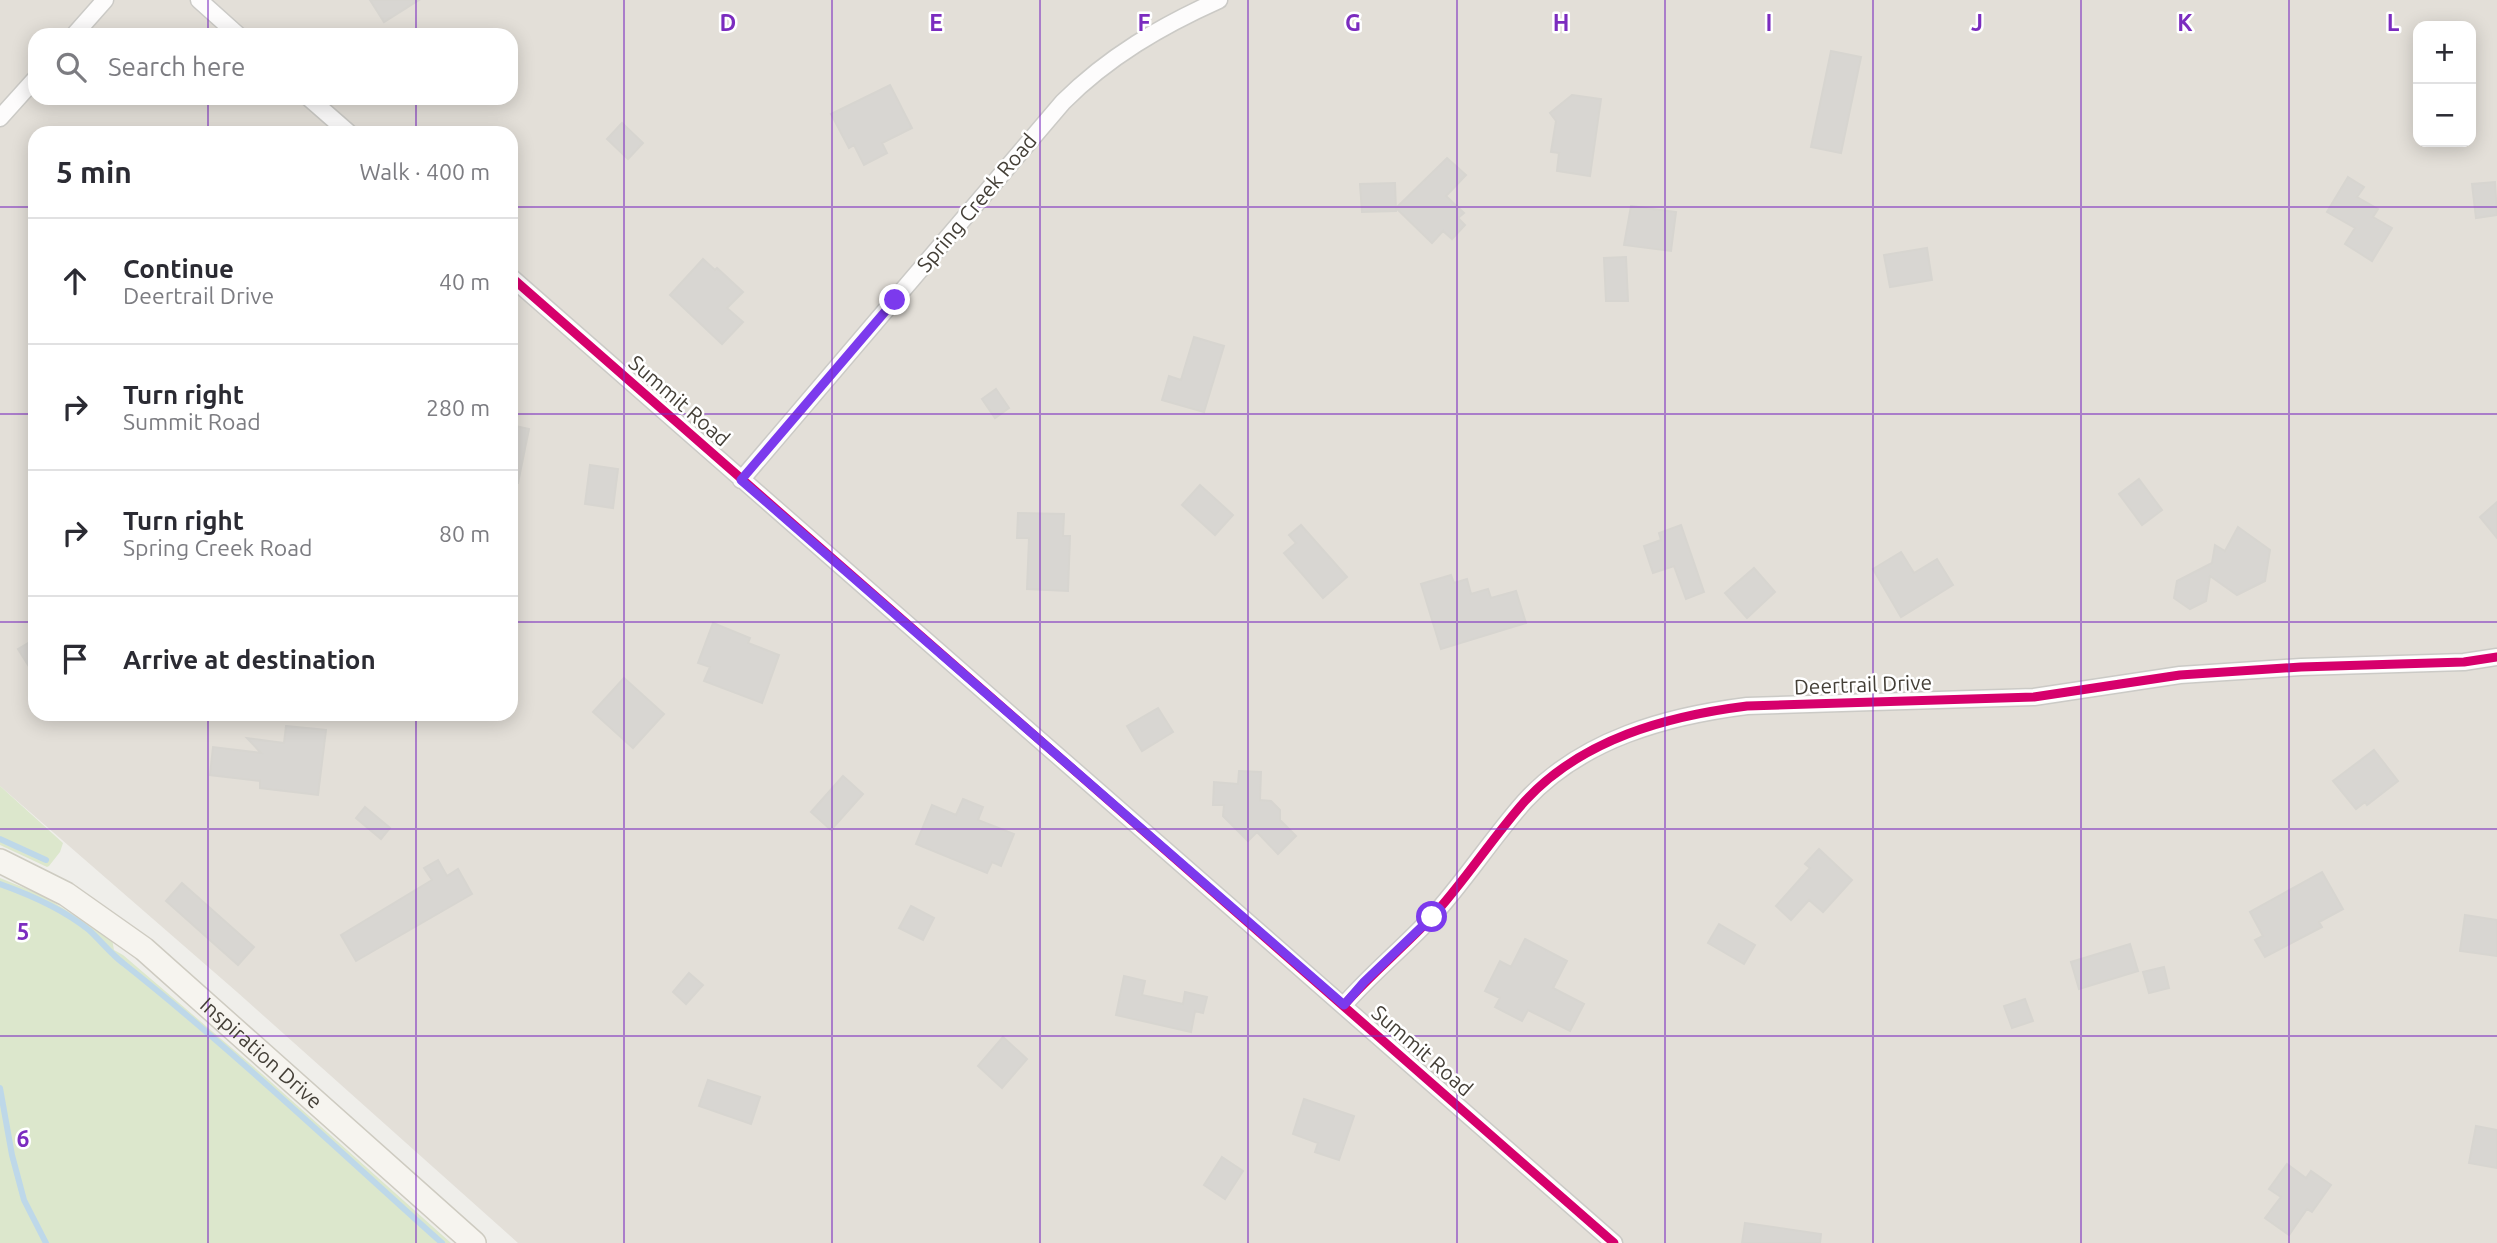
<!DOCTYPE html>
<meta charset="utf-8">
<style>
:root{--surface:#fff;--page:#f7f7f7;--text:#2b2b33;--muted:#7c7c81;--line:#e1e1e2}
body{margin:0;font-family:Ubuntu,sans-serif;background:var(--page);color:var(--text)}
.controls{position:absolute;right:21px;top:21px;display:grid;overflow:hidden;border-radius:14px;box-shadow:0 4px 18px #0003}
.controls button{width:63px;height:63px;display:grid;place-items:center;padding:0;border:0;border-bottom:2px solid var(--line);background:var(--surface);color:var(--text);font:35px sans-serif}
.stop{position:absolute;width:21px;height:21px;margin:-16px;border:5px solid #7c3aed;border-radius:50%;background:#fff}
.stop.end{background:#7c3aed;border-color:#fff;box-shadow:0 2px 7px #0008}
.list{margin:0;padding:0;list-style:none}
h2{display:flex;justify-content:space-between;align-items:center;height:91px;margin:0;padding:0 28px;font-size:30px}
h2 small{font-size:23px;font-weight:400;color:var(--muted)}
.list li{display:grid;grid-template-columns:46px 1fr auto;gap:21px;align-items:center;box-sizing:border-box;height:126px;padding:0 28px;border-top:2px solid var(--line)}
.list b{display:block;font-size:26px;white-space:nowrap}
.list p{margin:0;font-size:23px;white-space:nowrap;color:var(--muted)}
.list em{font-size:23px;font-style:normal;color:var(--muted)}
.icon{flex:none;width:38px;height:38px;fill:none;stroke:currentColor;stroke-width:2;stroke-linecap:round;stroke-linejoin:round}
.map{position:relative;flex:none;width:2497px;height:1243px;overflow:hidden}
.search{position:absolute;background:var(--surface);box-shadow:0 4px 18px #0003;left:28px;top:28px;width:490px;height:77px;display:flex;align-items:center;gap:18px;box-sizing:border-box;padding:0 24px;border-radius:21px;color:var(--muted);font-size:26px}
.panel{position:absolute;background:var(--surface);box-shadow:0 4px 18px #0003;left:28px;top:126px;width:490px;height:595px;border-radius:21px}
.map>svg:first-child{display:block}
</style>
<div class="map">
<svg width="2497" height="1243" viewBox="0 0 2497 1243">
<rect width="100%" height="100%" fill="#efeeea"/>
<path fill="#e3dfd8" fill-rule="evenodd" d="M0 0H2497V1243H518L237 992 0 786ZM2418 26H2471V142H2418ZM35 35H511V98H35ZM35 133H511V714H35Z"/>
<path fill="#dce7cc" d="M0 786 63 843 60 852 49 866 47 867 0 845Z
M0 878 42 895 112 939 114 950 123 955 262 1074 451 1243H0Z"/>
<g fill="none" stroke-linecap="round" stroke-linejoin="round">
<path stroke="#bed8e9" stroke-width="6" d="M0 839 46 860
M0 884C31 895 63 909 89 930 101 941 111 954 123 963 234 1051 337 1149 442 1243
M0 1088 12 1155 24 1200 46 1243"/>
</g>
<path fill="#d8d6d2" stroke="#d7d5d0" stroke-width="2" d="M370 0H419L384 22Z
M1831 51 1861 57 1841 153 1811 147Z
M890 85 912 128 882 143 887 153 864 165 854 145 849 148 831 114Z
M1572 95 1601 99 1590 176 1557 171 1559 153 1551 152 1556 121 1550 113Z
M622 123 643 143 628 159 607 139Z
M1447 158 1466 175 1446 196 1464 213 1458 218 1465 225 1452 239 1443 231 1432 243 1396 208Z
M2348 177 2364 187 2357 197 2378 209 2373 217 2392 228 2372 261 2345 244 2355 228 2327 212Z
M2495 182 2497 215 2476 218 2472 184Z
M1395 183 1396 211 1362 212 1360 184Z
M1631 206 1676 212 1671 251 1624 245Z
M1927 248 1932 280 1890 287 1884 255Z
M1626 257 1628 301H1606L1604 258Z
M703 259 715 270 717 268 743 292 727 308 743 322 722 344 670 295Z
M1194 337 1224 346 1204 412 1162 400 1169 376 1181 380Z
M996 389 1009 408 995 418 982 399Z
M511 425 529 429 518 483H511Z
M590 465 618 469 613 508 585 504Z
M2139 479 2162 510 2142 525 2119 494Z
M1200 485 1233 515 1215 535 1182 505Z
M2497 502V538L2480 517Z
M1018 513 1064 514 1063 536H1070L1068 591 1027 589 1029 538H1017Z
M1301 525 1347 577 1323 598 1284 553 1296 543 1289 535Z
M1681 525 1704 592 1686 599 1674 566 1653 573 1644 546 1661 540 1659 533Z
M2238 527 2270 550 2265 581 2237 595 2210 576 2206 601 2190 609 2174 598 2177 581 2212 563 2215 545 2225 551Z
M1901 552 1914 573 1937 559 1953 585 1901 617 1873 569Z
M1754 568 1775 592 1747 618 1725 593Z
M1451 575 1454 583 1467 579 1471 594 1488 589 1491 598 1516 591 1526 623 1441 649 1421 584Z
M713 623 750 638 748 643 779 655 762 703 704 681 710 667 698 663Z
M35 639V676L18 649Z
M624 678 664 714 633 748 593 712Z
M1158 708 1173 732 1142 751 1127 726Z
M286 726 326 730 318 795 260 788V781L210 775 213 747 261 753 247 738 284 743Z
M2374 750 2398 781 2367 805 2365 802 2356 809 2333 781Z
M1239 771 1261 772 1260 800 1271 801 1280 810V820L1296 836 1278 854 1257 832 1248 841 1223 816 1224 805H1213L1214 782 1238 784Z
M843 776 863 794 831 830 811 812Z
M963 799 983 807 978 820 1014 834 1001 866 992 862 987 873 916 844 932 805 956 815Z
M365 807 390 828 381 839 356 818Z
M1819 849 1852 880 1823 912 1809 900 1791 920 1776 906 1810 868 1805 864Z
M438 860 447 876 458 869 472 894 356 961 341 935 432 880 424 868Z
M2322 872 2343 909 2319 922 2322 927 2265 957 2255 940 2263 936 2250 912Z
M182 883 254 947 238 965 166 901Z
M911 906 934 918 923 940 899 928Z
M2465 915 2497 920V956L2460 951Z
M1719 924 1755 945 1744 964 1708 943Z
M1525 939 1567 961 1553 988 1584 1004 1570 1031 1528 1010 1522 1021 1495 1007 1500 998 1485 991 1500 961 1511 967Z
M2130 944 2138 971 2079 989 2071 962Z
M2164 967 2169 988 2149 993 2143 972Z
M689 973 703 985 686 1004 673 992Z
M1124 976 1145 981 1142 995 1183 1004 1185 992 1207 997 1203 1013 1195 1011 1191 1032 1116 1015Z
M2025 999 2033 1021 2012 1028 2004 1006Z
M1003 1037 1027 1059 1002 1088 978 1066Z
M708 1080 760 1097 751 1124 699 1106Z
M1304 1099 1354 1116 1339 1160 1315 1152 1318 1143 1293 1134Z
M2476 1126 2497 1130V1168L2469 1163Z
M1222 1157 1243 1171 1225 1199 1204 1185Z
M2287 1164 2306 1178 2311 1171 2331 1185 2312 1212 2307 1209 2289 1235 2265 1218 2281 1197 2269 1189Z
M1745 1223 1821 1234 1820 1243H1742Z"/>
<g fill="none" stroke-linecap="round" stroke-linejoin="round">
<g stroke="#cbcac6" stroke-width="19">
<path id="street" d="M199 0 238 35
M74 35 105 0
M309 98 349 133
M0 118 35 79
M511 277 1614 1243
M741 480 1063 102C1108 57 1161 26 1219 0
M1344 1005C1371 974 1403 948 1431 918 1465 881 1492 838 1525 801 1582 739 1667 716 1747 706L2034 697 2180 675 2301 667 2464 662 2497 657"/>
</g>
<g stroke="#cecbc1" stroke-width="26">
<g id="secondary">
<path id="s1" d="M0 861 66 894 144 949 474 1243"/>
</g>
</g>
<use href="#street" stroke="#fdfcfc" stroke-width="16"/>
<use href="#secondary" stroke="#f6f4ef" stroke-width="23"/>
<g stroke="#fff" stroke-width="13">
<path id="cycleway" d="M511 277 1614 1243
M1344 1005C1371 974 1403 948 1431 918 1465 881 1492 838 1525 801 1582 739 1667 716 1747 706L2034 697 2180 675 2301 667 2464 662 2497 657"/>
</g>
<use href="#cycleway" stroke="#d6006c" stroke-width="9"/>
</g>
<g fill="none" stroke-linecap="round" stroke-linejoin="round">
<path stroke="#7c3aed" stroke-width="9" d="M895 300 741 480 1344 1005 1364 982 1432 917"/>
</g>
<path fill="none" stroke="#7b2cbf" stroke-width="2" stroke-opacity="0.55" d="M208 0V35M416 0V35M624 0V1243M832 0V1243M1040 0V1243M1248 0V1243M1457 0V1243M1665 0V1243M1873 0V1243M2081 0V1243M2289 0V1243M208 98V133M416 98V133M0 207H35M511 207H2497M0 414H35M511 414H2497M0 622H35M511 622H2497M208 714V1243M416 714V1243M0 829H2497M0 1036H2497"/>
<g text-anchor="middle" stroke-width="5" stroke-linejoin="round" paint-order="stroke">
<g font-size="21" fill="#443f37" stroke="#fff">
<text transform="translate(977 203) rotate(-50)" y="7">Spring Creek Road</text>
<text transform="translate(679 401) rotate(41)" y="7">Summit Road</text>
<text transform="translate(1863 685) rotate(-2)" y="7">Deertrail Drive</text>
<text transform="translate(1422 1051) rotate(41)" y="7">Summit Road</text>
<text dy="7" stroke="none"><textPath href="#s1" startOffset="326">Inspiration Drive</textPath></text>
</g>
</g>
<g font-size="23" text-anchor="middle" font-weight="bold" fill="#7b2cbf" stroke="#fff" stroke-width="5" stroke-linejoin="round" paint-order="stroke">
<text x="728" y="31">D</text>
<text x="936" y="31">E</text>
<text x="1144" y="31">F</text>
<text x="1353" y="31">G</text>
<text x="1561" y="31">H</text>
<text x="1769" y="31">I</text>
<text x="1977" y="31">J</text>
<text x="2185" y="31">K</text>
<text x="2393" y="31">L</text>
<text x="23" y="940">5</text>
<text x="23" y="1147">6</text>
</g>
</svg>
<div class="controls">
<button>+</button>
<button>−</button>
</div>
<div class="stop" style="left:1432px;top:917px"></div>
<div class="stop end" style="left:895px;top:300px"></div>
<div class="search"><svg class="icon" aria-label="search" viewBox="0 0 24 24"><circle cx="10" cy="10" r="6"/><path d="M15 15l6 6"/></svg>Search here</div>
<section class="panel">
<h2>5 min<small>Walk · 400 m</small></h2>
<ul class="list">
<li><svg class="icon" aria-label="ahead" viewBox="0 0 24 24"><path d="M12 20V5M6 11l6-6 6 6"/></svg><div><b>Continue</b><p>Deertrail Drive</p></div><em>40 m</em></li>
<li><svg class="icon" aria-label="right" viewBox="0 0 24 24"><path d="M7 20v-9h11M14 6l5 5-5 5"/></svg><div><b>Turn right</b><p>Summit Road</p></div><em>280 m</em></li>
<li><svg class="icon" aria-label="right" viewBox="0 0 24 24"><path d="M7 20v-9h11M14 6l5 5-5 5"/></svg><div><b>Turn right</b><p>Spring Creek Road</p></div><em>80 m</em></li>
<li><svg class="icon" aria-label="arrive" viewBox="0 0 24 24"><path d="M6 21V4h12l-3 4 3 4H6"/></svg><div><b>Arrive at destination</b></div></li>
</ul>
</section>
</div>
